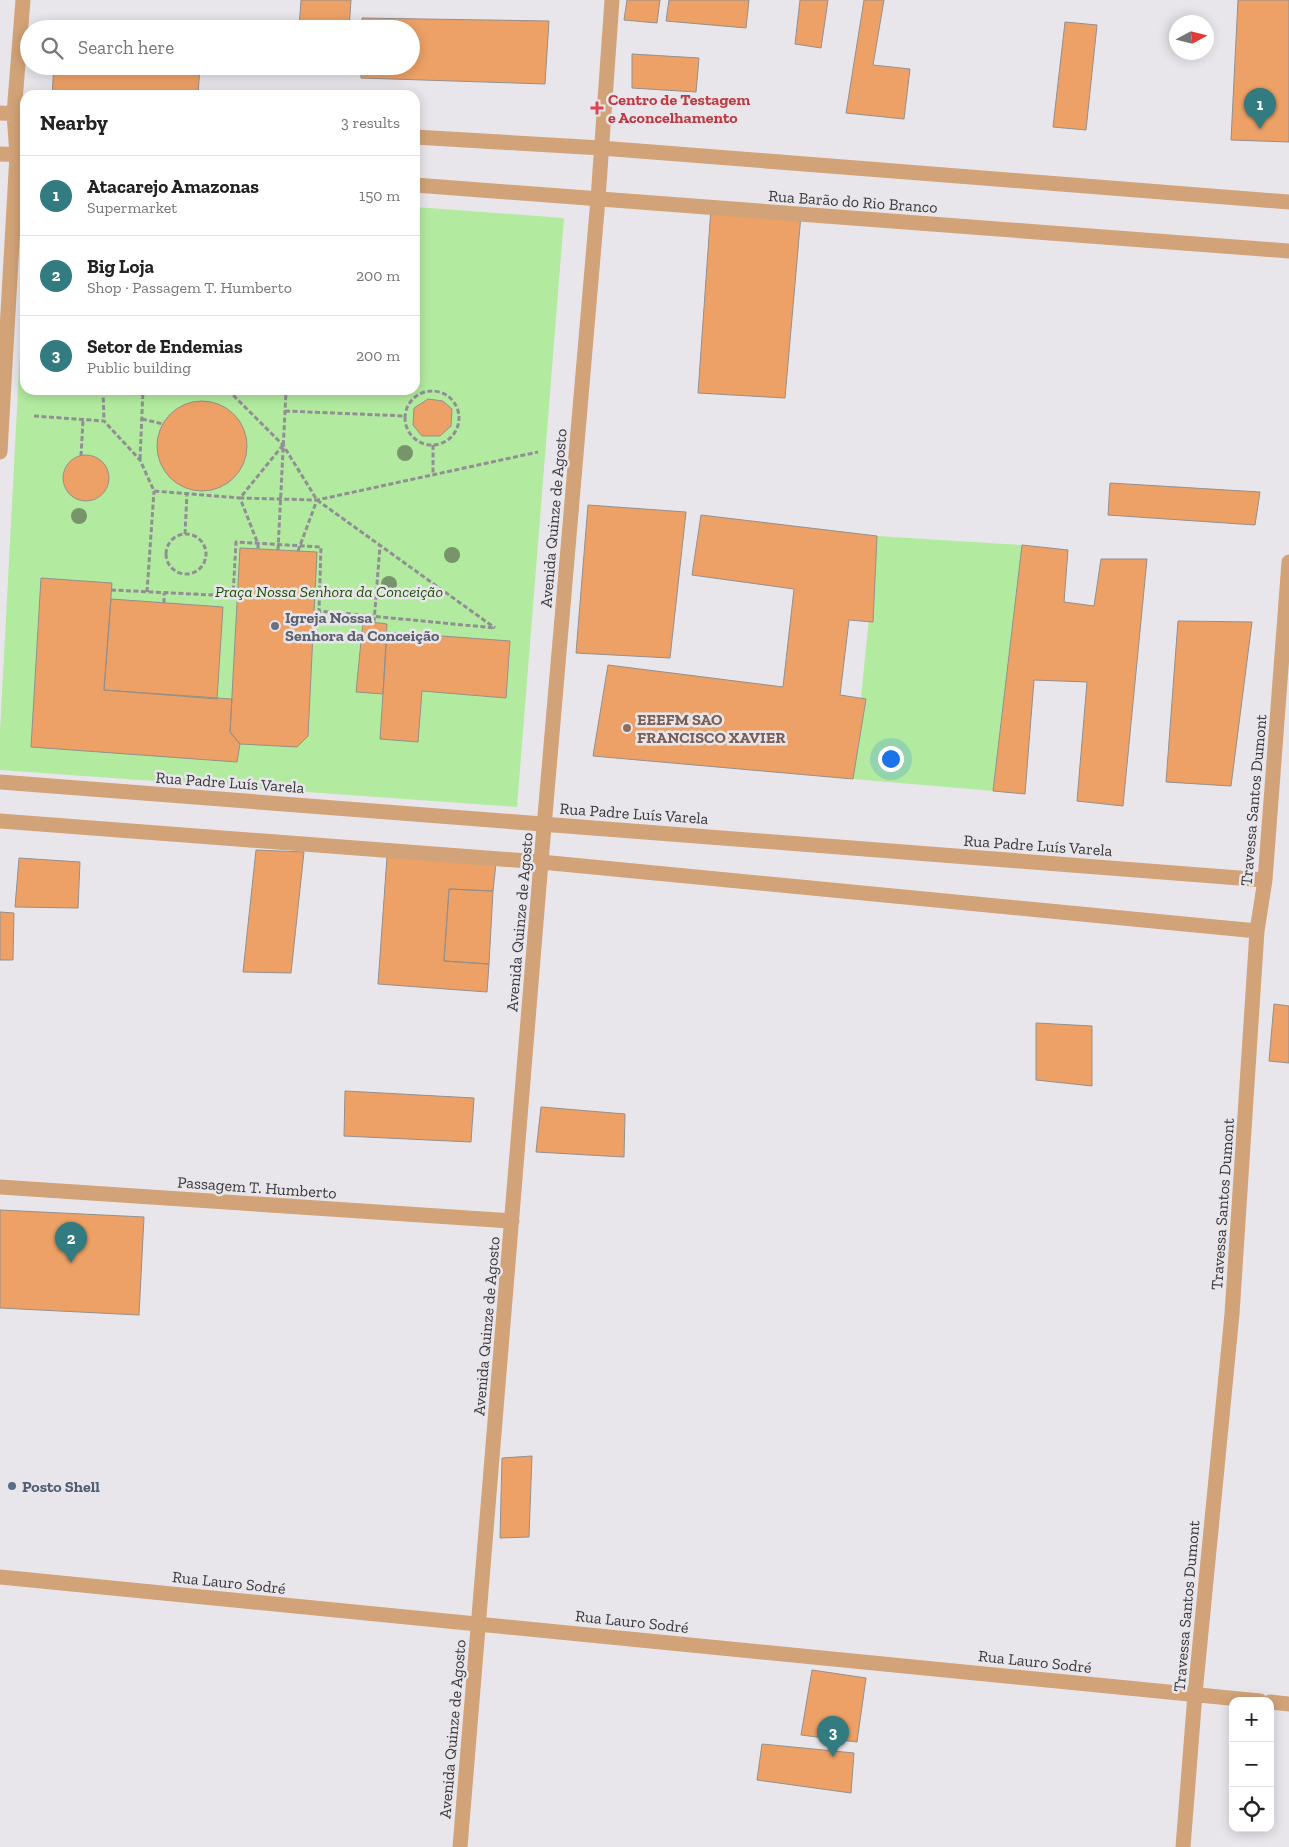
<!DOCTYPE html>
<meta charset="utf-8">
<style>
:root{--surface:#fff;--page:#f6f6f6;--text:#222;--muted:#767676;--line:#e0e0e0;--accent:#327b80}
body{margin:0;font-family:"Zilla Slab",serif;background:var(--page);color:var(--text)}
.controls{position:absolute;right:15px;bottom:15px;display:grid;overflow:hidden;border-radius:10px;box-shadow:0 2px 12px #0003}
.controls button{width:45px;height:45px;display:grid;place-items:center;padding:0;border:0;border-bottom:1px solid var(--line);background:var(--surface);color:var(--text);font:25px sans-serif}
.compass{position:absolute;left:1169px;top:15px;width:45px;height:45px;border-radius:50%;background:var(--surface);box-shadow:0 2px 12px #0003;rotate:83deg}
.you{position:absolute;left:890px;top:758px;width:18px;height:18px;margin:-12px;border:4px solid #fff;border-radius:50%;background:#1a73e8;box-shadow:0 0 0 8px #1a73e833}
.badge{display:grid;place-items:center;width:32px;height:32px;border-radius:50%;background:var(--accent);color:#fff;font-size:16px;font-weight:700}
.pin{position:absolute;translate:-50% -41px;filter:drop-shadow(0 1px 2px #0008)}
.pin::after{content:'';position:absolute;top:26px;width:18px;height:15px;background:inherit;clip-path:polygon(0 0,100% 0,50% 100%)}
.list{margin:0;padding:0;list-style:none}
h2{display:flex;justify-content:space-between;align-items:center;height:65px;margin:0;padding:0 20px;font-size:21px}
h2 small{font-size:16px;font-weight:400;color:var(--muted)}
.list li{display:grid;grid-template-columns:32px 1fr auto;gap:15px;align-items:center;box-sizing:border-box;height:80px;padding:0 20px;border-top:1px solid var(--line)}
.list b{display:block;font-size:19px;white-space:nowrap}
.list p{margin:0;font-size:16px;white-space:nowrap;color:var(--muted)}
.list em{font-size:16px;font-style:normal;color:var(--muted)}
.icon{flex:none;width:28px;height:28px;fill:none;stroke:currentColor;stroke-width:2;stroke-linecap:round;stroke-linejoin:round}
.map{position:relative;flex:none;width:1289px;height:1847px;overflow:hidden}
.search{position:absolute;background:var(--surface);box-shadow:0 2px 12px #0003;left:20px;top:20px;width:400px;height:55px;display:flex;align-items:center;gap:12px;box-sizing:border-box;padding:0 18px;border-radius:28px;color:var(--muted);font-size:19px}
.panel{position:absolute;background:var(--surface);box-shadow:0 2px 12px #0003;left:20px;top:90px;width:400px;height:305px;border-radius:15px}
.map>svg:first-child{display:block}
</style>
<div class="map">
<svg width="1289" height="1847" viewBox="0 0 1289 1847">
<rect width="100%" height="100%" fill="#e9e6eb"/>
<path fill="#b2eba0" d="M415 207 564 218 517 807 0 770V731L25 257V390H415Z
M877 536 1022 545 993 791 853 779Z"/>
<path fill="#eda166" stroke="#948f8c" d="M301 0H351L349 29H299Z
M627 0H660L657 23 624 20Z
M669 0H749L746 28 666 21Z
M800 0H828L821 48 795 44Z
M864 0H884L873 65 910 69 904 119 846 113Z
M1238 0H1289V142L1231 140Z
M362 18 549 21 545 84 361 78V66H411V29H362Z
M1065 22 1097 25 1086 130 1053 127Z
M632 54 699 58 696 92 632 88Z
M54 66H200L198 95H52Z
M711 208 801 215 785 398 698 393Z
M428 399 443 401 452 409 451 426 440 436H422L413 425 414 408Z
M157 446a45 45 0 1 1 90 0a45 45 0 1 1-90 0Z
M63 478a23 23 0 1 1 46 0a23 23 0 1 1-46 0Z
M1110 483 1260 492 1255 525 1108 515Z
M588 505 686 512 670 658 576 653Z
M701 515 877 536 873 622 849 620 840 695 866 699 853 779 593 756 608 665 783 687 794 589 692 575Z
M1022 545 1068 550 1064 602 1094 606 1101 559H1147L1123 806 1077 801 1087 682 1034 680 1025 794 993 791Z
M240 548 317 552 308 736 297 747 240 744 230 732Z
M41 578 112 583 104 690 232 699 230 732 240 744 237 762 31 747Z
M111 599 223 607 217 699 104 690Z
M363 621 387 624 383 694 356 692Z
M1178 621 1252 622 1231 786 1166 782Z
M387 632 510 641 506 698 422 691 418 742 380 739Z
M256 850 304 852 291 973 243 972Z
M387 857 496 863 493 891 449 889 444 961 489 964 487 992 378 984Z
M19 858 80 862 78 908 15 907Z
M449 889 493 891 489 964 444 961Z
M0 912 14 913 13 960H0Z
M1274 1004 1289 1006V1063L1269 1061Z
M1036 1023 1092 1026V1086L1036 1080Z
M345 1091 474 1098 471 1142 344 1136Z
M541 1107 625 1114 624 1157 536 1152Z
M0 1210 144 1217 139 1315 0 1308Z
M532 1456 529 1537 500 1538 502 1458Z
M812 1670 866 1678 857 1742 801 1735Z
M762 1744 854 1753 851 1793 757 1780Z"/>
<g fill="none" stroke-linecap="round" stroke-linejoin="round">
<path stroke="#918f93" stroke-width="3" stroke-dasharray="5 2.5" stroke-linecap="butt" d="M103 390 104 421
M228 390 283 445 317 500 495 628
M281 390 298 392 303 390
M405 418a27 27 0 1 1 54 0a27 27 0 1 1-54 0Z
M285 411 405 416
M34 416 104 421 140 460 154 491 240 498 258 544V549
M142 419 163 424
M283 445 240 498 316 500
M433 445V475
M81 456 83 420
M140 459 143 390
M185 534 187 493
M166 554a20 20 0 1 1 40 0a20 20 0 1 1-40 0Z
M278 550 286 392
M298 551 317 500 538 452
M111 590 233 596 236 542 321 547 319 611 495 628
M147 592 154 491
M164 603V593
M374 622 380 546"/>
<path stroke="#d2a378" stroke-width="15" d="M0 113 25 114
M415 137 601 148 1289 202
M0 154 25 155
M415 185 1289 251
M0 452 17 155 14 114 23 0
M0 782 1265 880
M0 821 541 862 1257 931
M0 1187 512 1221
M0 1577 1260 1701
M1270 1702 1289 1704
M460 1847 541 862 598 199 612 0
M1183 1847 1195 1694 1232 1314 1257 931 1265 880 1289 562"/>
</g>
<g fill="#78946b">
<circle cx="405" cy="453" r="8"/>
<circle cx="79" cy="516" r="8"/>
<circle cx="452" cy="555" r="8"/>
<circle cx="389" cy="584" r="8"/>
</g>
<path fill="#e0444e" stroke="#e9e6eb" stroke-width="2" d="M594.5 100.5h5v5h5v5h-5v5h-5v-5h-5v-5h5z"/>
<circle fill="#6b7280" stroke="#e9e6eb" stroke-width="2" cx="275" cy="626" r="5"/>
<circle fill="#8d6e63" stroke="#e9e6eb" stroke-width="2" cx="627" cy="728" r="5"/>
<circle fill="#5c6f8a" stroke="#e9e6eb" stroke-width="2" cx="12" cy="1486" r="5"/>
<g text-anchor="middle" stroke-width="5" stroke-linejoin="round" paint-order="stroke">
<g font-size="16" font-weight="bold" fill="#be3a42" stroke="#e9e6eb" text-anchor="start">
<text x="608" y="105">Centro de Testagem<tspan x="608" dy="18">e Aconcelhamento</tspan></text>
</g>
<g font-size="16" fill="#373638" stroke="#e9e6eb">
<text transform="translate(853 201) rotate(4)" y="6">Rua Barão do Rio Branco</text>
<text transform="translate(553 518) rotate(-85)" y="6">Avenida Quinze de Agosto</text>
<text transform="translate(230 782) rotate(4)" y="6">Rua Padre Luís Varela</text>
<text transform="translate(1253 800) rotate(-85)" y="6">Travessa Santos Dumont</text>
<text transform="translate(634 813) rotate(4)" y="6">Rua Padre Luís Varela</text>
<text transform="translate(1038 845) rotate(4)" y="6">Rua Padre Luís Varela</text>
<text transform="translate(519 922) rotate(-85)" y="6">Avenida Quinze de Agosto</text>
<text transform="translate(257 1187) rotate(4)" y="6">Passagem T. Humberto</text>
<text transform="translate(1222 1204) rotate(-86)" y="6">Travessa Santos Dumont</text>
<text transform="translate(486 1326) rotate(-85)" y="6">Avenida Quinze de Agosto</text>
<text transform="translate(229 1582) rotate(6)" y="6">Rua Lauro Sodré</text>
<text transform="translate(1186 1606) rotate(-85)" y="6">Travessa Santos Dumont</text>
<text transform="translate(632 1621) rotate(6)" y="6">Rua Lauro Sodré</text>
<text transform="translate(1035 1661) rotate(6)" y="6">Rua Lauro Sodré</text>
<text transform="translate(452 1729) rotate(-85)" y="6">Avenida Quinze de Agosto</text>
</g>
<g font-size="16" font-style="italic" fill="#1c5102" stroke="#e9e6eb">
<text x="329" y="597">Praça Nossa Senhora da Conceição</text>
</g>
<g font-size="16" font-weight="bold" fill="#5b616d" stroke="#e9e6eb" text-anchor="start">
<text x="285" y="623">Igreja Nossa<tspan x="285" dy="18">Senhora da Conceição</tspan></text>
</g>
<g font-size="16" font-weight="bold" fill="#785e54" stroke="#e9e6eb" text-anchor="start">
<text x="637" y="725">EEEFM SAO<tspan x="637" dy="18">FRANCISCO XAVIER</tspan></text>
</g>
<g font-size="16" font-weight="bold" fill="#4e5e75" stroke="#e9e6eb" text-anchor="start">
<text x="22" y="1492">Posto Shell</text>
</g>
</g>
</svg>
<div class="controls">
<button>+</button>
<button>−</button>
<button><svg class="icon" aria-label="locate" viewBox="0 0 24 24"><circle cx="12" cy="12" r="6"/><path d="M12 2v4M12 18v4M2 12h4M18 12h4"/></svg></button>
</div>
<svg class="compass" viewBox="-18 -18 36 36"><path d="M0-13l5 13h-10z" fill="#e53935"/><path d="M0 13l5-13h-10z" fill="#767676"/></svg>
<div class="you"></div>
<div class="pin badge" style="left:1260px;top:129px">1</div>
<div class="pin badge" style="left:71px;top:1263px">2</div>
<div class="pin badge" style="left:833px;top:1757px">3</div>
<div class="search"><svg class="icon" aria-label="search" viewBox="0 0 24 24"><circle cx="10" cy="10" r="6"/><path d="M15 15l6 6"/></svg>Search here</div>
<section class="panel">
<h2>Nearby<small>3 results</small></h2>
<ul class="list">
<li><span class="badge">1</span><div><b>Atacarejo Amazonas</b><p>Supermarket</p></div><em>150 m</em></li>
<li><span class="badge">2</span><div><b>Big Loja</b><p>Shop · Passagem T. Humberto</p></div><em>200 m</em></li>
<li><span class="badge">3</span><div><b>Setor de Endemias</b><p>Public building</p></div><em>200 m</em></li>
</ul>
</section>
</div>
